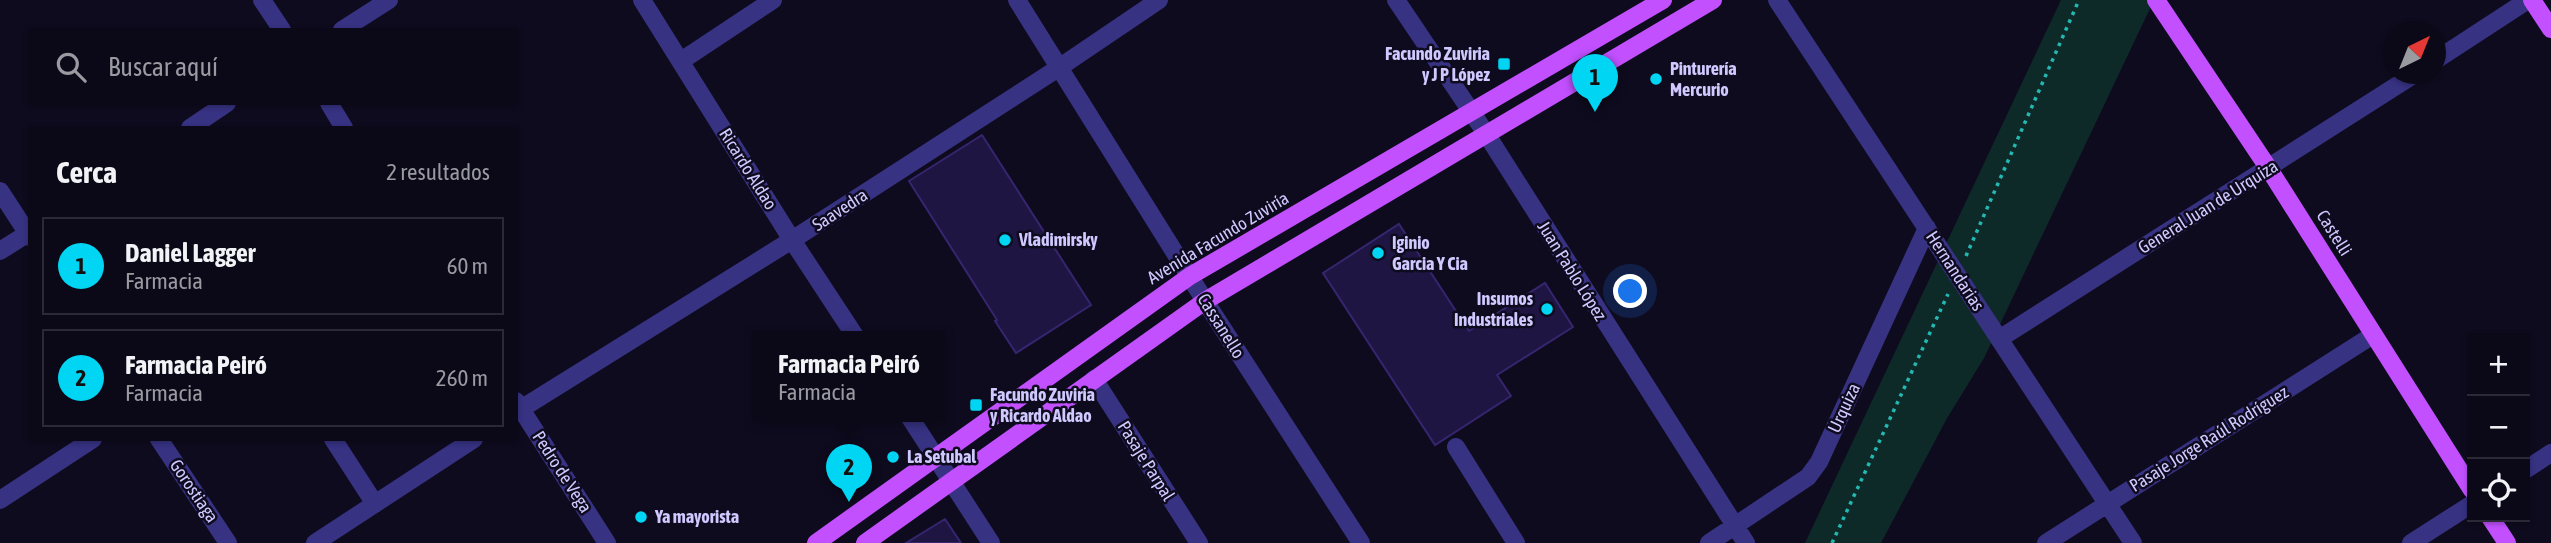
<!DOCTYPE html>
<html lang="es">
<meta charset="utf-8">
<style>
:root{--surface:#0b0817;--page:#141120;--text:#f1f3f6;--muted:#9a9aa1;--line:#2b2936;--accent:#00d6f4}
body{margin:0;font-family:"Asap Condensed",sans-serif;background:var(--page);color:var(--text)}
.controls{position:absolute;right:21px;bottom:21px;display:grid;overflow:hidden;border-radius:0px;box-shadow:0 2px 5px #0004}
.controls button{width:63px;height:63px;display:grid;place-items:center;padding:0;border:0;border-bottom:2px solid var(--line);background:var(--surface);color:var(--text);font:35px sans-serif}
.compass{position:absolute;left:2383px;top:21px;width:63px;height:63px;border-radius:50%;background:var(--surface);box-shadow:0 2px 5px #0004;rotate:43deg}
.you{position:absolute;left:1631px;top:292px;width:24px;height:24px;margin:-18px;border:5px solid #fff;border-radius:50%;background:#1a73e8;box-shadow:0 0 0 10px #1a73e833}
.badge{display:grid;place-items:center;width:46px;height:46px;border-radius:50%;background:var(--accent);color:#111;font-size:23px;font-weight:700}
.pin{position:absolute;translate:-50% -58px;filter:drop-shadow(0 2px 4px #0008)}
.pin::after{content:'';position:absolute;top:37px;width:24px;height:21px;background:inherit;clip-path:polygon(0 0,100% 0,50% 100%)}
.popup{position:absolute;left:753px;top:331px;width:192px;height:91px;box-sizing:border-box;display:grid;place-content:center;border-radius:0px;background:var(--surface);filter:drop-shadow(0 2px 5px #0005);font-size:23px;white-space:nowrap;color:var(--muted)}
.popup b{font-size:26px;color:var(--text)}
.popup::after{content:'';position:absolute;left:50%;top:100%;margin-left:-14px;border:14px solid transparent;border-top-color:var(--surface)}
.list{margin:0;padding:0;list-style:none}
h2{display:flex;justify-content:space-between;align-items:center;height:91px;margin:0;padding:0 28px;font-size:30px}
h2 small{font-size:23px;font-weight:400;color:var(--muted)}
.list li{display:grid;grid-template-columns:46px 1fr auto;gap:21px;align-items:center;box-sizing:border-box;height:98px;margin:0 14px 14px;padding:0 14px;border:2px solid var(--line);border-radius:0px}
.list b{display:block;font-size:26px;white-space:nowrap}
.list p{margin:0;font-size:23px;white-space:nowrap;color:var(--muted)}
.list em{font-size:23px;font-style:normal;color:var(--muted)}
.icon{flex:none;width:38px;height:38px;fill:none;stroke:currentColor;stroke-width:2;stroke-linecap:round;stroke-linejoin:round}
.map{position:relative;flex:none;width:2551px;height:543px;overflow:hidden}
.search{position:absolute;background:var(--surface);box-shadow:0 2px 5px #0004;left:28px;top:28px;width:490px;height:77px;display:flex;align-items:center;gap:18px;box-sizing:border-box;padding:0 24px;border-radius:0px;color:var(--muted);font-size:26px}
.panel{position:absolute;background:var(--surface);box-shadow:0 2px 5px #0004;left:28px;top:126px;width:490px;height:315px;border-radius:0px}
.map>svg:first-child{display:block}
</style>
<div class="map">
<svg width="2551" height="543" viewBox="0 0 2551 543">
<rect width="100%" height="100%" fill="#0f0b1f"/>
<path fill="#0d2a29" d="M2061 0H2154L1984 358 1946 420 1881 543H1805Z"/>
<path fill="#1f1542" stroke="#36256f" stroke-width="2" d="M982 135 1091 305 1016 353 995 321 997 320 909 181Z
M1399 224 1469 331 1545 283 1573 327 1497 375 1511 396 1435 445 1323 273Z
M945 519 961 543H906Z"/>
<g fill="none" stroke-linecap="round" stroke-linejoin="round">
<path stroke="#24b8b3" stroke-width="3.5" stroke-dasharray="3.5 5" stroke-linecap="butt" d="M1966 256 2079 0
M1832 543 1948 294"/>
<path stroke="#373282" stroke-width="18" d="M262 0 282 30
M642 0 792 240 855 336
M1017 0 1205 301 1361 543
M1396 0 1487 135 1746 543
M1777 0 2133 543
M342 30 389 0
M2436 60 2528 0
M681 61 773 0
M329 103 344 128
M190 128 227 103
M0 191 30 237
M0 251 30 232
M1999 339 2415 74
M1094 379 1199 543
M516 401 607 543
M516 412 792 240 1060 67 1159 0
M909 416 991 543
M159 439 228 543
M333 439 375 504
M1456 447 1516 543
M2525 470 2551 453
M0 500 93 439
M315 543 474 439
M1709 543 1808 477 1819 462 1927 228
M2046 543 2373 335
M2411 543 2472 504"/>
<path stroke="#c250ff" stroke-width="18" d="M2156 0 2269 169 2472 490
M2532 0 2551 29
M2490 517 2507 543
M816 543 1190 276 1663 0
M865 543 1205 301 1713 0"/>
</g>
<g fill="#00d6f4" stroke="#0f0b1f" stroke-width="2.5">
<rect x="1497" y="57" width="14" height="14" rx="3.5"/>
<circle cx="1656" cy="79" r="7"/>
<circle cx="1005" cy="240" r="7"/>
<circle cx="1378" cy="253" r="7"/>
<circle cx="1547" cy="309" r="7"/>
<rect x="969" y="398" width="14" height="14" rx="3.5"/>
<circle cx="893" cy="457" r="7"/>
<circle cx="641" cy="517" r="7"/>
</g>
<g text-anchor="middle" stroke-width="5" stroke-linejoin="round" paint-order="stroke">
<g font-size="18" font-weight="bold" fill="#d0c9ff" stroke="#0f0b1f" text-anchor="start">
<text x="1490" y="60" text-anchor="end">Facundo Zuviria<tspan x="1490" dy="21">y J P López</tspan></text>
<text x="1670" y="75">Pinturería<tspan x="1670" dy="21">Mercurio</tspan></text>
<text x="1019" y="246">Vladimirsky</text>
<text x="1392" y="249">Iginio<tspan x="1392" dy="21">Garcia Y Cia</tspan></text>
<text x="1533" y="305" text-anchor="end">Insumos<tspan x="1533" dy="21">Industriales</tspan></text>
<text x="990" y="401">Facundo Zuviria<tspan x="990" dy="21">y Ricardo Aldao</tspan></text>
<text x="907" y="463">La Setubal</text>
<text x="655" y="523">Ya mayorista</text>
</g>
<g font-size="18" fill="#d0c9ff" stroke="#0f0b1f">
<text transform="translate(748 169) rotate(58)" y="6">Ricardo Aldao</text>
<text transform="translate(2208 207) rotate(-32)" y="6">General Juan de Urquiza</text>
<text transform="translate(840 210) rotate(-33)" y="6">Saavedra</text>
<text transform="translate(2334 233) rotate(58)" y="6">Castelli</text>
<text transform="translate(1218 238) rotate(-31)" y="6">Avenida Facundo Zuviría</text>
<text transform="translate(1572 271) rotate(58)" y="6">Juan Pablo López</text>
<text transform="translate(1955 271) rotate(57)" y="6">Hernandarias</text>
<text transform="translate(1221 326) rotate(58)" y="6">Cassanello</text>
<text transform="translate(1844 408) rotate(-65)" y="6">Urquiza</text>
<text transform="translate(2209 439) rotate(-32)" y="6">Pasaje Jorge Raúl Rodríguez</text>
<text transform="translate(1146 461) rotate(58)" y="6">Pasaje Parpal</text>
<text transform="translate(562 472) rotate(57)" y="6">Pedro de Vega</text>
<text transform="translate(194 491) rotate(56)" y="6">Gorostiaga</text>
</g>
</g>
</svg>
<div class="controls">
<button>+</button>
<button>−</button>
<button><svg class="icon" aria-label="locate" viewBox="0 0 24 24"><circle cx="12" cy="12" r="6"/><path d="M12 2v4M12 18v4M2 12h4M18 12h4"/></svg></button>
</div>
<svg class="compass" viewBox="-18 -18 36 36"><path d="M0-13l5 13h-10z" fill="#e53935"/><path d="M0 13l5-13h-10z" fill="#9a9aa1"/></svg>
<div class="you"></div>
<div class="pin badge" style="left:1595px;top:112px">1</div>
<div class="pin badge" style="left:849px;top:502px">2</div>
<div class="popup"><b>Farmacia Peiró</b>Farmacia</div>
<div class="search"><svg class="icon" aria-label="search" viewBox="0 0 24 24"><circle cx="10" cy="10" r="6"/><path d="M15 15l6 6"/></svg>Buscar aquí</div>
<section class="panel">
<h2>Cerca<small>2 resultados</small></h2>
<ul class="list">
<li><span class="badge">1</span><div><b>Daniel Lagger</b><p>Farmacia</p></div><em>60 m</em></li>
<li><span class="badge">2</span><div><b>Farmacia Peiró</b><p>Farmacia</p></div><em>260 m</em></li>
</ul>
</section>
</div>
